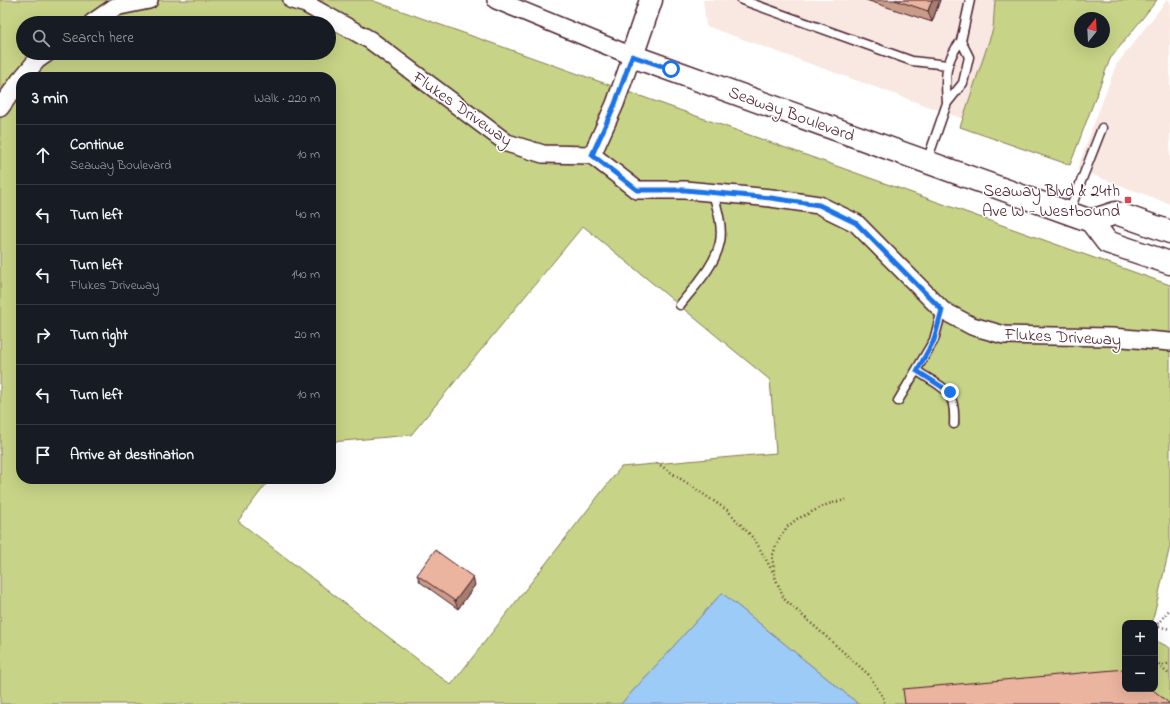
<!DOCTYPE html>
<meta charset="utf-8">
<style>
:root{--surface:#171b24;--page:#20242c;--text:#f1f3f6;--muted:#9ea1a6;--line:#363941}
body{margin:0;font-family:"Indie Flower",sans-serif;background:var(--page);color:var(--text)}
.controls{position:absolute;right:12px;bottom:12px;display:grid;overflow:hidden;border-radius:8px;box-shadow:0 4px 16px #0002}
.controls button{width:36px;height:36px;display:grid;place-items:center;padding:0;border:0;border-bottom:1px solid var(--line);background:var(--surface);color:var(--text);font:20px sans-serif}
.compass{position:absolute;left:1074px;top:12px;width:36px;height:36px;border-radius:50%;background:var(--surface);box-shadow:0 4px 16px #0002;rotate:18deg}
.stop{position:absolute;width:12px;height:12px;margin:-9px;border:3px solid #1a73e8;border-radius:50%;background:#fff}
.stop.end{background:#1a73e8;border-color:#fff;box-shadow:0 1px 4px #0008}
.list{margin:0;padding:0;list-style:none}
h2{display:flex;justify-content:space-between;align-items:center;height:52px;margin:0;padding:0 16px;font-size:17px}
h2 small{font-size:13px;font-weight:400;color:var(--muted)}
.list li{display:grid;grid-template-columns:26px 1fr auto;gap:12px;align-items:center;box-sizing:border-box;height:60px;padding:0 16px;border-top:1px solid var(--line)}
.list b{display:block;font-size:15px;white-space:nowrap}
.list p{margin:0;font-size:13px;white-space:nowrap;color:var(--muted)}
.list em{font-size:13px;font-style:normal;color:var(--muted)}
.icon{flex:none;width:22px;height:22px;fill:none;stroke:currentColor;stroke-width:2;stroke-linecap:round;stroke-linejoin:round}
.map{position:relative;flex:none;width:1170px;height:704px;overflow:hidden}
.search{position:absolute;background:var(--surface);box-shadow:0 4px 16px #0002;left:16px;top:16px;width:320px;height:44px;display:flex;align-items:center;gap:10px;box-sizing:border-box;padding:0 14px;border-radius:22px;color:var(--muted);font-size:15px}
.panel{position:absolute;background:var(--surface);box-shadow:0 4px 16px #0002;left:16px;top:72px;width:320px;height:412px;border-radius:16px}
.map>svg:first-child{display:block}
</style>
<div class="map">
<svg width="1170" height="704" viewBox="0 0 1170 704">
<rect width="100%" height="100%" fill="#fff"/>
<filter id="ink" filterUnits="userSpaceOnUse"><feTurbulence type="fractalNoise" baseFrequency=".025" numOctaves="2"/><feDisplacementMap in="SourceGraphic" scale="8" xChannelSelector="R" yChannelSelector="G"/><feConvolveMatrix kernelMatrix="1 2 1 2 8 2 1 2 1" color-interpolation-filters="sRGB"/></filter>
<g filter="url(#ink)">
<path fill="#f9e8e2" d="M703 0H995L993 29 963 119 706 26Z
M1167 0H1170V204L1077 169 1116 65Z"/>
<path fill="#c7d386" stroke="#887958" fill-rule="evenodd" d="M0 0H371L1170 285V546L1152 623H1125V689H1155V640L1170 648V704H856V702L722 593 621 704H0ZM23 23H329V53H23ZM21 77H331V442L411 435 583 226 770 380 776 453 621 467 451 685 238 521 270 479H21Z
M995 0H1157L1110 59 1070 165 960 127 993 29ZM1080 18H1104V42H1080Z"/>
<path fill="#9dcbf8" stroke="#7c86a6" d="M722 593 856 702V704H621Z"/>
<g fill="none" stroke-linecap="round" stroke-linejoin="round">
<g stroke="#4a1f2b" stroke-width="11">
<path id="lane" d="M742 0 912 61 948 65
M961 41 969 57 963 83 947 103C945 78 944 62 961 41Z
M961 41 970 0
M927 161 947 103
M1069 212 1102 128
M680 305C695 286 715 266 720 242 723 226 717 208 713 193
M917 371C944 389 956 389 954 424
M898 401 934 340 942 310"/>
</g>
<g stroke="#4a1f2b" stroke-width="20">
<path id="street" d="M292 0 306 4 370 40 507 143 543 154 592 155 637 190H685L771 198 819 205 856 223 942 310 972 326 1004 335 1112 337 1170 342
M496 0 632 56 615 104 592 155
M92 23 115 7 149 0
M23 77 37 60 47 53
M0 108 21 79"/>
</g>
<g stroke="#4a1f2b" stroke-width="25">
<path id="secondary" d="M651 0 632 56 1091 221 1107 242 1170 263
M1091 221 1116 213 1170 232"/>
</g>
<path stroke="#4a1f2b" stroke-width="2.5" stroke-dasharray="1 3" stroke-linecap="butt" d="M657 463 727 510 755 540 774 574
M846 500 828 504 797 519 787 527 777 543 772 557 775 577 784 599 868 674 884 699V704
M1155 627 1170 609
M1155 627H1161L1170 629
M1155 664 1164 665 1170 663
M1158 665 1170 675"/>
<use href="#lane" stroke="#fff" stroke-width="8"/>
<use href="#street" stroke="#fff" stroke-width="17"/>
<use href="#secondary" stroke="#fff" stroke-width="22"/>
</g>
<path fill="#c99b89" stroke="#4a1f2b" d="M866 0H940L932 22Z
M417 575 475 585 458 609 420 582Z"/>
<path fill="#a47e6f" stroke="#4a1f2b" d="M932 0H940L932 22 928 11Z
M473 577 475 585 458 609 455 601Z"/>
<path fill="#eab49f" stroke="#4a1f2b" d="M895 0H932L928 11Z
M435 550 473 577 455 601 417 575Z
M1125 669V689H1152L1170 704H905L903 689Z"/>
</g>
<g fill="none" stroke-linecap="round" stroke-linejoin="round" filter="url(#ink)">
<path stroke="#1a73e8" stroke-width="5" d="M671 69 632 56 615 104 592 155 637 190H685L771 198 819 205 856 223 942 310 934 340 917 371 950 392"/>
</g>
<rect fill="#d1495b" stroke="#fff" stroke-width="1.5" x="1124" y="196" width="8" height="8" rx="2"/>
<g text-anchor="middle" stroke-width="3" stroke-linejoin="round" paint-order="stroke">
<g font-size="17" fill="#4a1f2b" stroke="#fff">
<text transform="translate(463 108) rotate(35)" y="6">Flukes Driveway</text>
<text transform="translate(792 113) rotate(20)" y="6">Seaway Boulevard</text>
<text transform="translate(1063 336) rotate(3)" y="6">Flukes Driveway</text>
</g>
<g font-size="17" fill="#4a1f2b" stroke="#fff" text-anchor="end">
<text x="1120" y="196">Seaway Blvd &amp; 24th<tspan x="1120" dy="20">Ave W - Westbound</tspan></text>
</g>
</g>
</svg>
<div class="controls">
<button>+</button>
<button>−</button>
</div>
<svg class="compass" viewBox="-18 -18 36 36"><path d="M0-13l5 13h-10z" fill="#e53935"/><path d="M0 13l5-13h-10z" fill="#9ea1a6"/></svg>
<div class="stop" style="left:671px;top:69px"></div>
<div class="stop end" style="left:950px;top:392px"></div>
<div class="search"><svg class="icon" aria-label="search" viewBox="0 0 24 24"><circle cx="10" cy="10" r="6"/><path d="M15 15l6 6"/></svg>Search here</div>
<section class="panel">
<h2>3 min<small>Walk · 220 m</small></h2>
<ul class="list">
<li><svg class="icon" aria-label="ahead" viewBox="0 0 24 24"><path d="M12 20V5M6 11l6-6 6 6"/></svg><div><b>Continue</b><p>Seaway Boulevard</p></div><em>10 m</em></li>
<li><svg class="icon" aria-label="left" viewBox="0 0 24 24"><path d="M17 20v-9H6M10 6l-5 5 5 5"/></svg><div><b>Turn left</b></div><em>40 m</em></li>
<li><svg class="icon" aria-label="left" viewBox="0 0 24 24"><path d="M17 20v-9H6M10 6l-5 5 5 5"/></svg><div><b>Turn left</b><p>Flukes Driveway</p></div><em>140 m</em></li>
<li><svg class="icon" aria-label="right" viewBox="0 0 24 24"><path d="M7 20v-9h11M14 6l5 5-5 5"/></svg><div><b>Turn right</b></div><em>20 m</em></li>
<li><svg class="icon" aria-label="left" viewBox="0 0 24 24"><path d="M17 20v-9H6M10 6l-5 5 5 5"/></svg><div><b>Turn left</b></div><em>10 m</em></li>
<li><svg class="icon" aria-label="arrive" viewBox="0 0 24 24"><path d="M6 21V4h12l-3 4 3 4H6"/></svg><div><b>Arrive at destination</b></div></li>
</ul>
</section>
</div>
